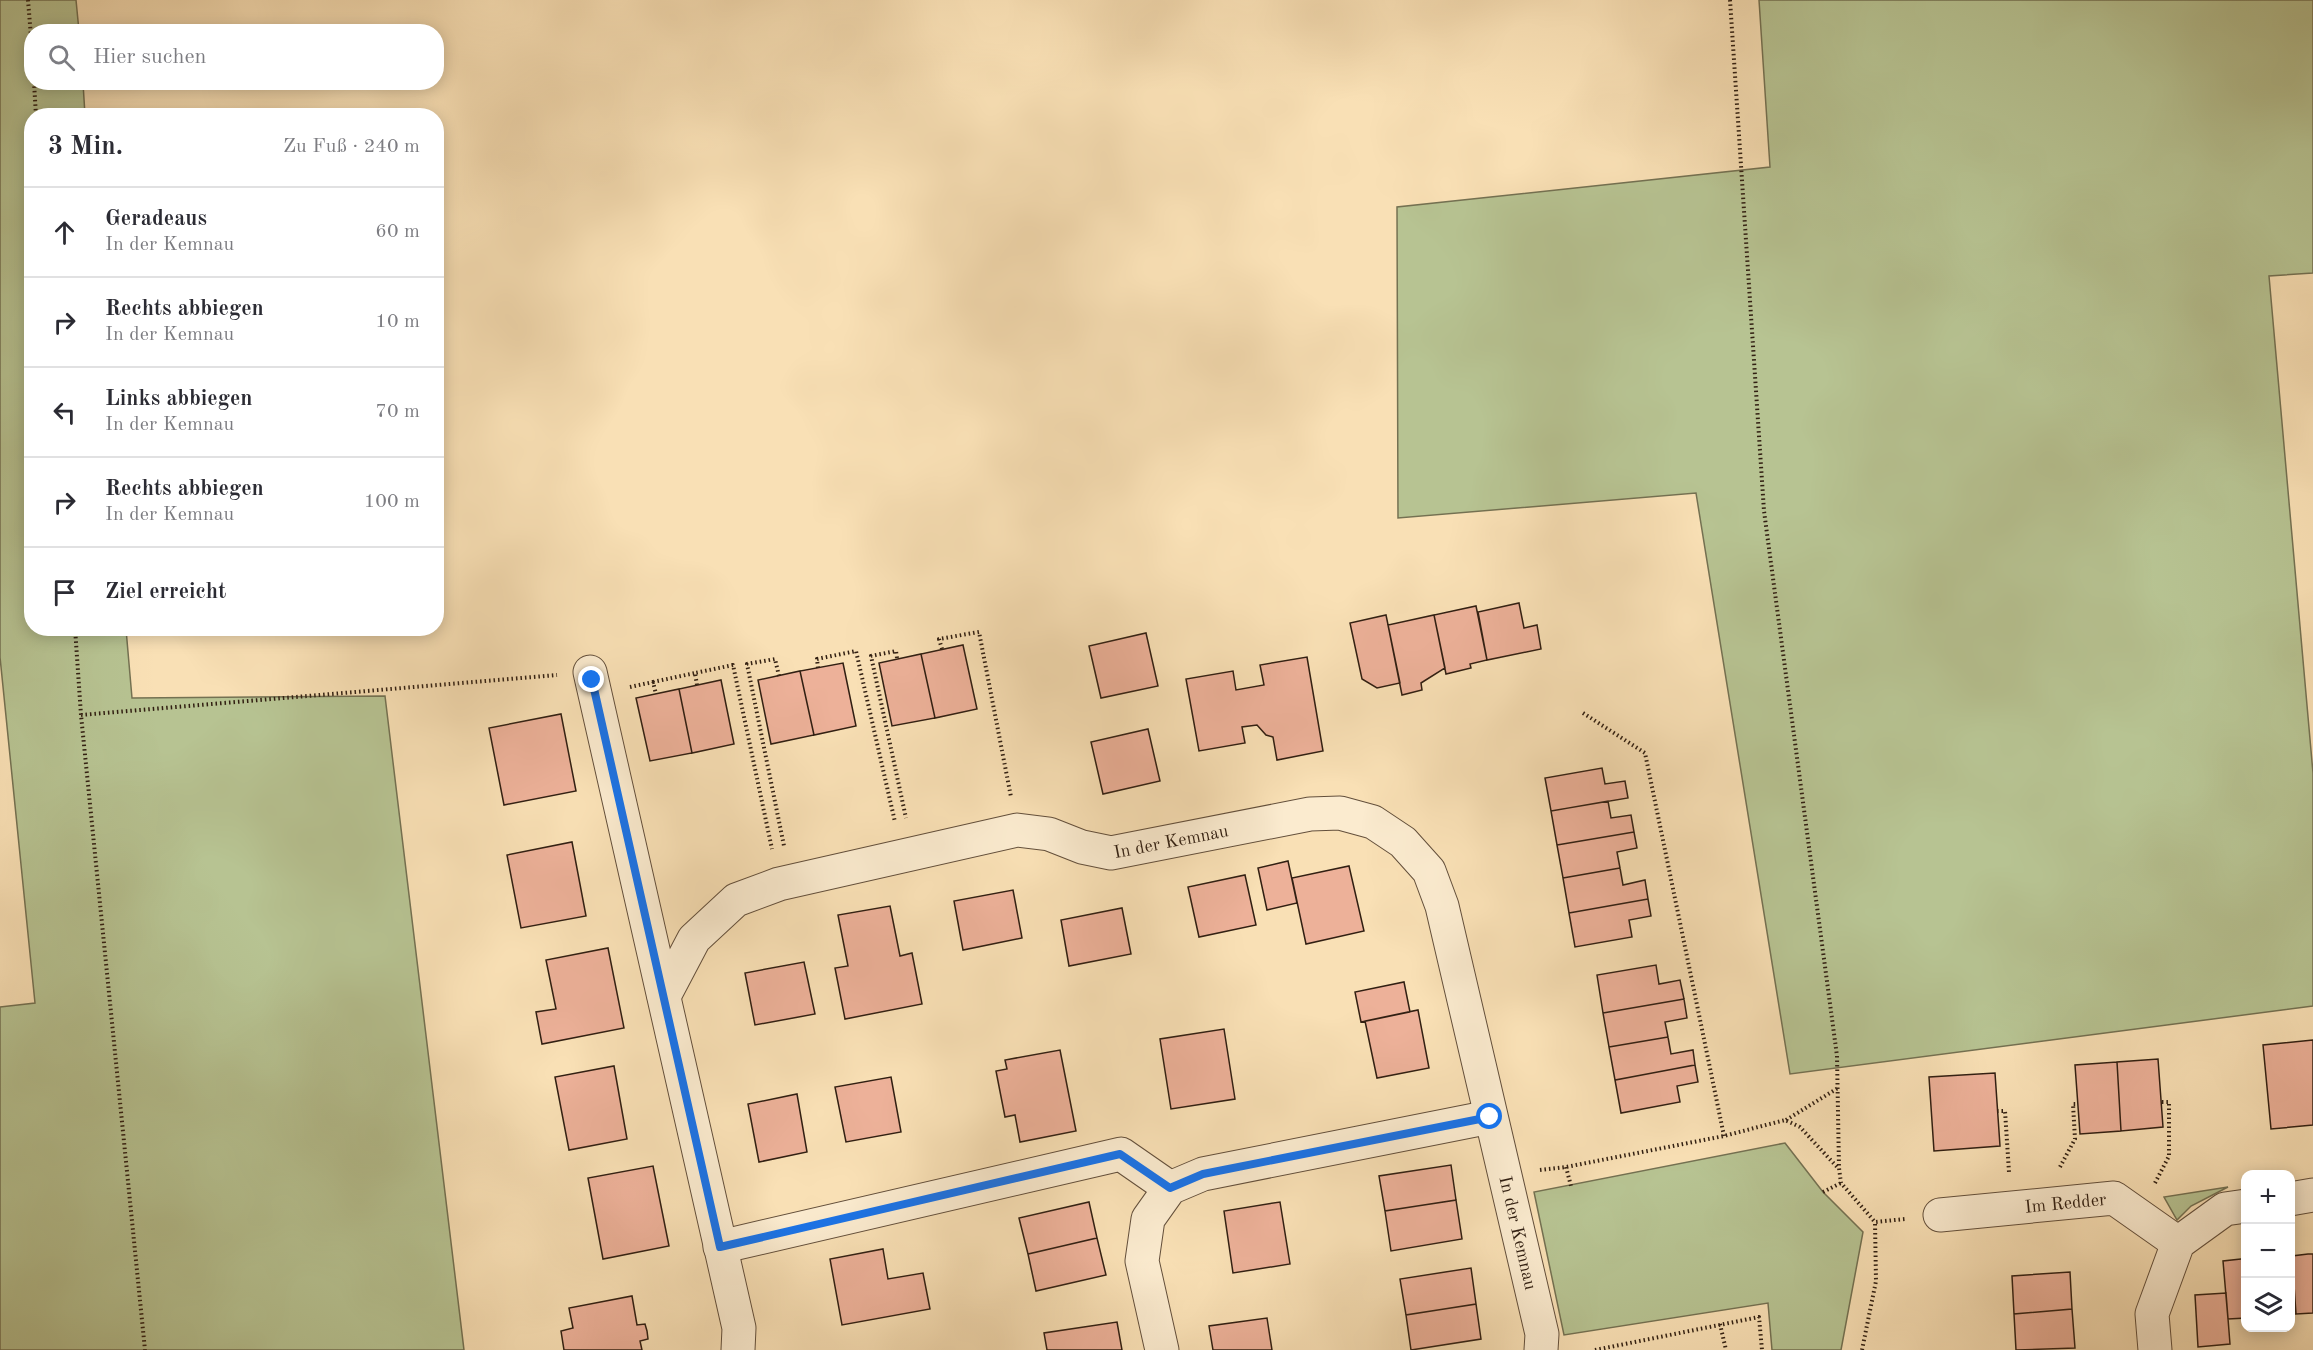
<!DOCTYPE html>
<html lang="de">
<meta charset="utf-8">
<style>
:root{--surface:#fff;--page:#f2f2f3;--text:#2b2b33;--muted:#7c7c81;--line:#e1e1e2}
body{margin:0;font-family:"Old Standard TT",serif;background:var(--page);color:var(--text)}
.controls{position:absolute;right:18px;bottom:18px;display:grid;overflow:hidden;border-radius:12px;box-shadow:0 3px 15px #0003}
.controls button{width:54px;height:54px;display:grid;place-items:center;padding:0;border:0;border-bottom:2px solid var(--line);background:var(--surface);color:var(--text);font:30px sans-serif}
.stop{position:absolute;width:18px;height:18px;margin:-14px;border:4px solid #1a73e8;border-radius:50%;background:#fff}
.stop.end{background:#1a73e8;border-color:#fff;box-shadow:0 2px 6px #0008}
.list{margin:0;padding:0;list-style:none}
h2{display:flex;justify-content:space-between;align-items:center;height:78px;margin:0;padding:0 24px;font-size:26px}
h2 small{font-size:20px;font-weight:400;color:var(--muted)}
.list li{display:grid;grid-template-columns:39px 1fr auto;gap:18px;align-items:center;box-sizing:border-box;height:90px;padding:0 24px;border-top:2px solid var(--line)}
.list b{display:block;font-size:22px;white-space:nowrap}
.list p{margin:0;font-size:20px;white-space:nowrap;color:var(--muted)}
.list em{font-size:20px;font-style:normal;color:var(--muted)}
.icon{flex:none;width:33px;height:33px;fill:none;stroke:currentColor;stroke-width:2;stroke-linecap:round;stroke-linejoin:round}
.map{position:relative;flex:none;width:2313px;height:1350px;overflow:hidden}
.search{position:absolute;background:var(--surface);box-shadow:0 3px 15px #0003;left:24px;top:24px;width:420px;height:66px;display:flex;align-items:center;gap:15px;box-sizing:border-box;padding:0 21px;border-radius:24px;color:var(--muted);font-size:22px}
.panel{position:absolute;background:var(--surface);box-shadow:0 3px 15px #0003;left:24px;top:108px;width:420px;height:528px;border-radius:24px}
.map>svg:first-child{display:block}
</style>
<div class="map">
<svg width="2313" height="1350" viewBox="0 0 2313 1350">
<rect width="100%" height="100%" fill="#f9e0b5"/>
<filter id="stains"><feTurbulence type="fractalNoise" baseFrequency=".00333" numOctaves="4"/><feColorMatrix values="0 0 0 0 .2 0 0 0 0 .09 0 0 0 0 .02 0 0 0 .5 -.17"/></filter>
<radialGradient id="worn" r=".72"><stop offset=".6" stop-color="#630" stop-opacity="0"/><stop offset="1" stop-color="#630" stop-opacity=".3"/></radialGradient>
<path fill="#b7c392" stroke="#747152" stroke-width="1.5" d="M0 0H76L79 31 32 32V82L83 83 85 115 32 116V628L126 629 132 698 385 696 464 1350H0V1007L35 1003 0 657Z
M1759 0H2313V273L2269 276 2313 773V1006L1790 1074 1696 493 1398 518 1397 207 1770 167Z
M1785 1143 1823 1192 1863 1232 1841 1350H1772L1768 1303 1564 1335 1534 1192Z
M2228 1187 2191 1206 2177 1220 2164 1197Z"/>
<path fill="#edb199" stroke="#311f12" stroke-width="1.5" d="M1519 603 1524 628 1537 625 1541 649 1487 660 1478 612Z
M1476 606 1487 660 1470 664 1471 668 1446 674 1434 615Z
M1386 615 1400 683 1377 688 1362 679 1350 623Z
M1434 615 1445 668 1421 683 1422 690 1402 695 1388 625Z
M1146 633 1158 686 1101 698 1089 646Z
M963 645 977 709 935 718 921 654Z
M921 654 935 718 892 726 879 663Z
M1307 657 1323 751 1277 760 1273 737 1266 735 1257 725 1242 727 1245 743 1199 751 1186 679 1233 671 1236 690 1264 685 1260 665Z
M843 663 856 726 814 735 800 671Z
M800 671 814 735 771 744 758 680Z
M721 680 734 744 692 753 679 689Z
M679 689 692 753 650 761 636 698Z
M561 714 576 791 504 805 489 728Z
M1148 729 1160 781 1103 794 1091 742Z
M1602 768 1605 784 1625 781 1628 798 1551 811 1545 778Z
M1608 801 1611 818 1631 815 1634 832 1557 845 1551 811Z
M1634 832 1637 848 1617 852 1620 868 1563 878 1557 845Z
M572 842 586 916 521 928 507 855Z
M1288 861 1297 903 1267 910 1258 868Z
M1349 866 1364 931 1306 944 1292 878Z
M1620 868 1623 885 1645 880 1648 899 1569 913 1563 878Z
M1245 875 1256 925 1199 937 1188 887Z
M1013 890 1022 938 963 950 954 901Z
M1648 899 1651 916 1629 920 1632 937 1575 947 1569 913Z
M890 906 900 956 912 953 922 1004 845 1019 835 968 848 966 838 915Z
M1122 908 1131 954 1069 966 1061 920Z
M608 948 624 1028 542 1044 536 1012 556 1009 546 960Z
M804 962 815 1014 755 1025 745 973Z
M1656 965 1659 984 1680 980 1684 999 1603 1013 1597 975Z
M1404 982 1410 1012 1361 1022 1355 992Z
M1684 999 1687 1018 1665 1022 1668 1037 1609 1047 1603 1013Z
M1418 1010 1429 1068 1377 1078 1365 1021Z
M1224 1029 1235 1099 1171 1109 1160 1039Z
M1668 1037 1671 1054 1693 1050 1695 1065 1615 1080 1609 1047Z
M2313 1040V1125L2271 1129 2263 1045Z
M1060 1050 1076 1131 1020 1142 1015 1115 1005 1117 996 1071 1007 1069 1005 1060Z
M2158 1059 2163 1127 2121 1131 2117 1062Z
M2117 1062 2121 1131 2080 1134 2075 1065Z
M1695 1065 1698 1082 1677 1086 1680 1102 1621 1113 1615 1080Z
M614 1066 627 1139 569 1150 555 1077Z
M1995 1073 2000 1146 1934 1151 1929 1077Z
M891 1077 901 1132 846 1142 835 1087Z
M797 1094 807 1152 759 1162 748 1104Z
M1451 1165 1456 1200 1385 1211 1379 1176Z
M653 1166 669 1246 603 1259 588 1178Z
M1456 1200 1462 1239 1391 1251 1385 1211Z
M1089 1202 1097 1238 1028 1254 1019 1218Z
M1280 1202 1290 1264 1233 1273 1224 1211Z
M1097 1238 1106 1275 1036 1291 1028 1254Z
M883 1249 888 1279 923 1273 930 1309 842 1325 830 1259Z
M2308 1254H2313V1313L2296 1314 2292 1256Z
M2290 1256 2296 1314H2290Z
M2241 1259H2246V1318L2228 1319 2223 1261Z
M1471 1268 1476 1304 1406 1315 1400 1279Z
M2070 1272 2072 1309 2014 1314 2012 1276Z
M2226 1293 2230 1344 2198 1347 2195 1295Z
M632 1296 637 1325 645 1324 647 1331 648 1339 640 1341 642 1350H564L561 1331 573 1328 569 1308Z
M1476 1304 1481 1339 1411 1350 1406 1315Z
M2072 1309 2075 1348 2016 1350 2014 1314Z
M1267 1318 1272 1350H1213L1209 1326Z
M1117 1322 1122 1350H1047L1044 1333Z"/>
<g fill="none" stroke-linecap="round" stroke-linejoin="round">
<g stroke="#634f3b" stroke-width="35">
<g id="minor">
<path d="M590 672 739 1328 738 1350"/>
<path id="s1" d="M664 996 694 939 736 900 779 884 1017 830 1049 834 1082 847 1111 853 1310 814 1340 813 1373 822 1403 842 1429 871 1442 906 1542 1334 1541 1350"/>
<path d="M2290 1199 2313 1195"/>
<path id="s2" d="M1940 1215 2114 1198 2178 1243"/>
<path d="M720 1247 1121 1154 1170 1188"/>
<path d="M1162 1350 1142 1261 1148 1219 1170 1188 1203 1174 1490 1117"/>
<path d="M2155 1350 2152 1314 2178 1243 2225 1209 2246 1206"/>
</g>
</g>
<path stroke="#311f12" stroke-width="4" stroke-dasharray="1.5 3" stroke-linecap="butt" d="M28 0 32 49
M1730 0 1764 511 1837 1056 1839 1168 1841 1183 1875 1222 1905 1219
M34 82 36 116
M75 628 81 715 145 1350
M942 649 939 639 979 632 1011 797
M897 658 896 651 871 656 906 818
M818 668 817 659 856 651 895 822
M779 676 775 659 747 664 784 846
M653 682 695 673
M697 685 695 673 733 665 772 849
M630 687 653 682 656 694
M1583 713 1645 753 1724 1136
M81 715 557 675
M1997 1111H2005L2009 1172
M1786 1120 1838 1088
M1566 1167 1571 1186
M2060 1167 2075 1139 2073 1104H2078
M1540 1170 1566 1167 1724 1136 1785 1120 1800 1127 1838 1168
M2155 1183 2169 1156V1102H2161
M1823 1192 1841 1183
M1720 1324 1726 1350
M1595 1350 1759 1317 1762 1350
M1862 1350 1876 1281 1875 1222"/>
<use href="#minor" stroke="#fbebcf" stroke-width="33"/>
</g>
<g fill="none" stroke-linecap="round" stroke-linejoin="round">
<path stroke="#1a73e8" stroke-width="8" d="M592 680 720 1247 1120 1154 1170 1188 1203 1174 1490 1117"/>
</g>
<g text-anchor="middle" stroke-width="5" stroke-linejoin="round" paint-order="stroke">
<g font-size="18" fill="#311f12" stroke="#fbebcf">
<text dy="6" stroke="none"><textPath href="#s1" startOffset="570">In der Kemnau</textPath></text>
<text dy="6" stroke="none"><textPath href="#s2" startOffset="126">Im Redder</textPath></text>
<text dy="6" stroke="none"><textPath href="#s1" startOffset="1224">In der Kemnau</textPath></text>
</g>
</g>
<rect width="100%" height="100%" filter="url(#stains)"/>
<rect width="100%" height="100%" fill="url(#worn)"/>
</svg>
<div class="controls">
<button>+</button>
<button>−</button>
<button><svg class="icon" aria-label="layers" viewBox="0 0 24 24"><path d="M12 4l9 5-9 5-9-5zM3 14l9 5 9-5"/></svg></button>
</div>
<div class="stop" style="left:1490px;top:1117px"></div>
<div class="stop end" style="left:592px;top:680px"></div>
<div class="search"><svg class="icon" aria-label="search" viewBox="0 0 24 24"><circle cx="10" cy="10" r="6"/><path d="M15 15l6 6"/></svg>Hier suchen</div>
<section class="panel">
<h2>3 Min.<small>Zu Fuß · 240 m</small></h2>
<ul class="list">
<li><svg class="icon" aria-label="ahead" viewBox="0 0 24 24"><path d="M12 20V5M6 11l6-6 6 6"/></svg><div><b>Geradeaus</b><p>In der Kemnau</p></div><em>60 m</em></li>
<li><svg class="icon" aria-label="right" viewBox="0 0 24 24"><path d="M7 20v-9h11M14 6l5 5-5 5"/></svg><div><b>Rechts abbiegen</b><p>In der Kemnau</p></div><em>10 m</em></li>
<li><svg class="icon" aria-label="left" viewBox="0 0 24 24"><path d="M17 20v-9H6M10 6l-5 5 5 5"/></svg><div><b>Links abbiegen</b><p>In der Kemnau</p></div><em>70 m</em></li>
<li><svg class="icon" aria-label="right" viewBox="0 0 24 24"><path d="M7 20v-9h11M14 6l5 5-5 5"/></svg><div><b>Rechts abbiegen</b><p>In der Kemnau</p></div><em>100 m</em></li>
<li><svg class="icon" aria-label="arrive" viewBox="0 0 24 24"><path d="M6 21V4h12l-3 4 3 4H6"/></svg><div><b>Ziel erreicht</b></div></li>
</ul>
</section>
</div>
